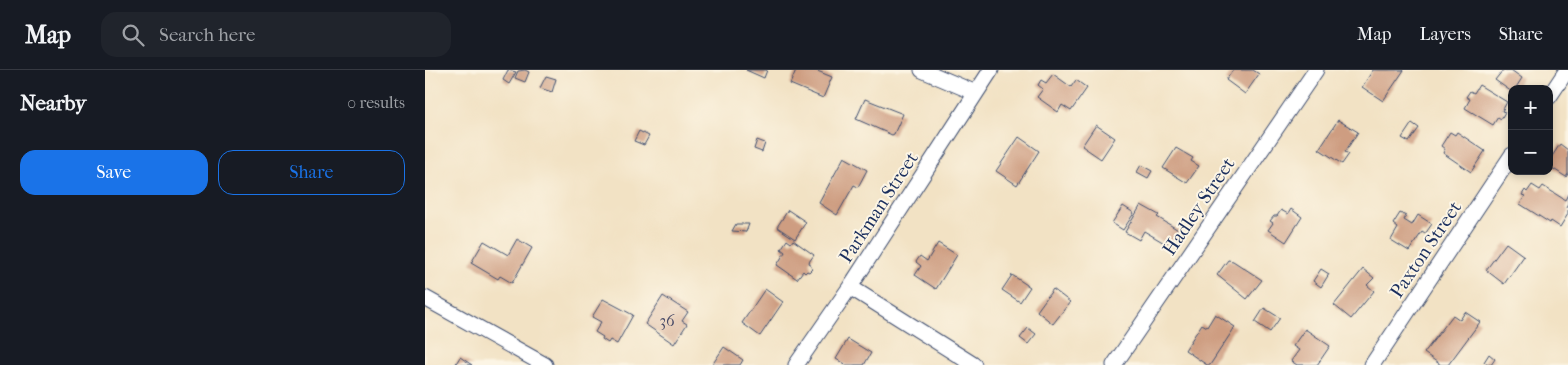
<!DOCTYPE html>
<meta charset="utf-8">
<style>
:root{--surface:#171b24;--page:#20242c;--text:#f1f3f6;--muted:#9ea1a6;--line:#363941;--accent:#1a73e8}
body{margin:0;font-family:"IM FELL French Canon",serif;background:var(--page);color:var(--text)}
.controls{position:absolute;right:15px;top:15px;display:grid;overflow:hidden;border-radius:10px;box-shadow:0 2px 8px #0003}
.controls button{width:45px;height:45px;display:grid;place-items:center;padding:0;border:0;border-bottom:1px solid var(--line);background:var(--surface);color:var(--text);font:25px sans-serif}
.list{margin:0;padding:0;list-style:none}
h2{display:flex;justify-content:space-between;align-items:center;height:65px;margin:0;padding:0 20px;font-size:21px}
h2 small{font-size:16px;font-weight:400;color:var(--muted)}
.actions{display:flex;gap:10px;padding:15px 20px}
.actions a{flex:1;padding:11px 0;border:1px solid var(--accent);border-radius:15px;text-align:center;font-size:18px;color:var(--accent)}
.actions .main{background:var(--accent);color:#fff}
.icon{flex:none;width:28px;height:28px;fill:none;stroke:currentColor;stroke-width:2;stroke-linecap:round;stroke-linejoin:round}
.map{position:relative;flex:none;width:1143px;height:295px;overflow:hidden}
header{display:flex;align-items:center;gap:30px;box-sizing:border-box;height:70px;padding:0 25px;background:var(--surface);border-bottom:1px solid var(--line)}
header strong{font-size:24px}
nav{display:flex;gap:28px;margin-inline-start:auto;font-size:18px}
.search{width:350px;height:45px;background:var(--page);display:flex;align-items:center;gap:12px;box-sizing:border-box;padding:0 18px;border-radius:15px;color:var(--muted);font-size:19px}
main{display:flex}
aside{flex:1;background:var(--surface)}
.map>svg:first-child{display:block}
</style>
<header>
<strong>Map</strong>
<div class="search"><svg class="icon" aria-label="search" viewBox="0 0 24 24"><circle cx="10" cy="10" r="6"/><path d="M15 15l6 6"/></svg>Search here</div>
<nav><a>Map</a><a>Layers</a><a>Share</a></nav>
</header>
<main>
<aside>
<h2>Nearby<small>0 results</small></h2>
<ul class="list">
</ul>
<div class="actions"><a class="main">Save</a><a>Share</a></div>
</aside>
<div class="map">
<svg width="1143" height="295" viewBox="0 0 1143 295">
<rect width="100%" height="100%" fill="#fcf5e5"/>
<filter id="ink" filterUnits="userSpaceOnUse"><feTurbulence type="fractalNoise" baseFrequency=".02" numOctaves="2"/><feDisplacementMap in="SourceGraphic" scale="10" xChannelSelector="R" yChannelSelector="G"/><feConvolveMatrix kernelMatrix="1 2 1 2 8 2 1 2 1" color-interpolation-filters="sRGB"/></filter>
<filter id="wash" filterUnits="userSpaceOnUse"><feTurbulence type="fractalNoise" baseFrequency=".0096" numOctaves="4" result="noise"/><feDisplacementMap in="SourceGraphic" scale="20" xChannelSelector="R" yChannelSelector="G"/><feGaussianBlur stdDeviation="1.12" result="paint"/><feColorMatrix in="noise" values="0 0 0 0 0 0 0 0 0 0 0 0 0 0 0 0 0 1.4 0 .05"/><feComposite in="paint" operator="in"/></filter>
<g filter="url(#wash)">
<rect width="100%" height="100%" fill="#f2e2c4"/>
<g id="blocks">
<path fill="#ce9d81" d="M83 0 91 2 84 14 78 10Z
M100 0 104 2 100 12 90 8 93 1Z
M321 0H342L339 8Z
M371 0H390L407 7 398 28 365 14Z
M808 0H828L834 4 820 24 801 10Z
M948 0H979L958 31 937 17Z
M1078 0H1086L1097 8 1090 19H1087V22L1070 10Z
M628 4 646 17 651 10 662 18 646 41 637 35 633 42 612 27 618 19 613 15 616 10 621 13Z
M121 6 131 9 127 22 115 18Z
M1054 15 1082 32 1077 41 1080 42 1076 49 1073 47 1068 55 1040 38 1045 29 1041 27 1045 21 1049 23Z
M440 29 478 44 469 64 467 65 431 49Z
M913 50 933 62 920 82 924 84 917 94 894 79Z
M987 53 994 58 984 72 977 68Z
M671 55 690 68 676 89 657 76Z
M214 61 224 66 219 75 209 71Z
M1025 62 1030 65 1032 62 1060 81 1046 102 1018 83 1020 79 1016 76Z
M594 67 614 81 592 115 571 101Z
M332 70 340 73 337 82 329 79Z
M1135 74 1143 80V104L1141 107 1124 96V91Z
M751 78 768 88 766 91 774 96 762 113 738 98Z
M419 87 442 100 433 117 429 115 412 145 394 133Z
M716 95 727 101 723 108 712 102Z
M1107 115 1115 120 1118 116 1140 130 1143 124V134L1141 138 1143 140V144L1135 157 1126 151 1125 153 1095 134 1100 126 1097 125 1100 120 1102 122Z
M716 135 734 145 732 147 755 161 749 172 744 169 741 174 719 161 714 170 700 162Z
M698 136 709 143 698 160 687 153Z
M866 139 877 147 861 172 843 160 848 153 845 151 849 146H852L856 140 863 144Z
M363 140 381 152 370 169 352 157Z
M975 143 981 146 979 150 987 155 993 145 1007 154 1000 164 997 162 984 181 966 170 973 158 968 154Z
M311 154H324L321 162 307 161Z
M92 169 107 178 87 213 75 206 73 209 46 193 59 171 83 185Z
M362 170 366 173 368 170 389 185 384 192 387 199 384 202 382 201 380 203 378 201 372 209 352 195 360 182 356 179Z
M513 173 532 185 511 219 490 205 496 196 491 192 495 186 502 191Z
M1081 173 1099 186 1079 214 1061 200Z
M803 190 808 191 837 210 822 229 792 205Z
M896 199 904 204 896 217 888 211Z
M938 199 949 208 942 215 949 221 926 249 909 235Z
M587 205 605 217 595 232 577 220Z
M340 219 358 232 335 266 317 253Z
M628 219 645 232 628 254 612 241Z
M238 226 263 242 257 251 262 254 249 274 220 254Z
M178 229 208 245 192 274 185 270 183 273 177 269 178 267 170 262 176 252 167 247Z
M839 238 855 248 845 262 830 252Z
M1040 242 1055 252 1023 295H1016L999 283 1028 245 1035 250Z
M790 244 810 257 785 295H782L760 280 777 254 782 257Z
M603 258 611 264 603 274 595 268Z
M880 259 905 276 892 295H872L866 291 874 280 868 276Z
M423 269 446 283 439 295H421L411 289Z
M299 277 318 290 315 295H287Z
M1064 284 1070 289 1066 295 1059 292Z
M35 287 47 295H30Z"/>
</g>
</g>
<g filter="url(#ink)">
<use href="#blocks" fill-opacity="0" stroke="#3b4a6d" stroke-width="1"/>
<g fill="none" stroke-linecap="round" stroke-linejoin="round">
<g stroke="#3b4a6d" stroke-width="17">
<path id="minor" d="M497 0 551 23
M1124 27 1142 0
M425 217 549 295
M0 228 120 295
M371 295 425 217 566 0
M689 295 891 0
M947 295 1087 85"/>
</g>
<use href="#minor" stroke="#fff" stroke-width="15"/>
</g>
</g>
<g text-anchor="middle" stroke-width="4" stroke-linejoin="round" paint-order="stroke">
<g font-size="16" fill="#484a67">
<text x="242" y="256">36</text>
</g>
<g font-size="19" fill="#1b2f5e" stroke="#fcf5e5">
<text transform="translate(773 136) rotate(-56)" y="7">Hadley Street</text>
<text transform="translate(453 137) rotate(-57)" y="7">Parkman Street</text>
<text transform="translate(1000 179) rotate(-56)" y="7">Paxton Street</text>
</g>
</g>
</svg>
<div class="controls">
<button>+</button>
<button>−</button>
</div>
</div>
</main>
